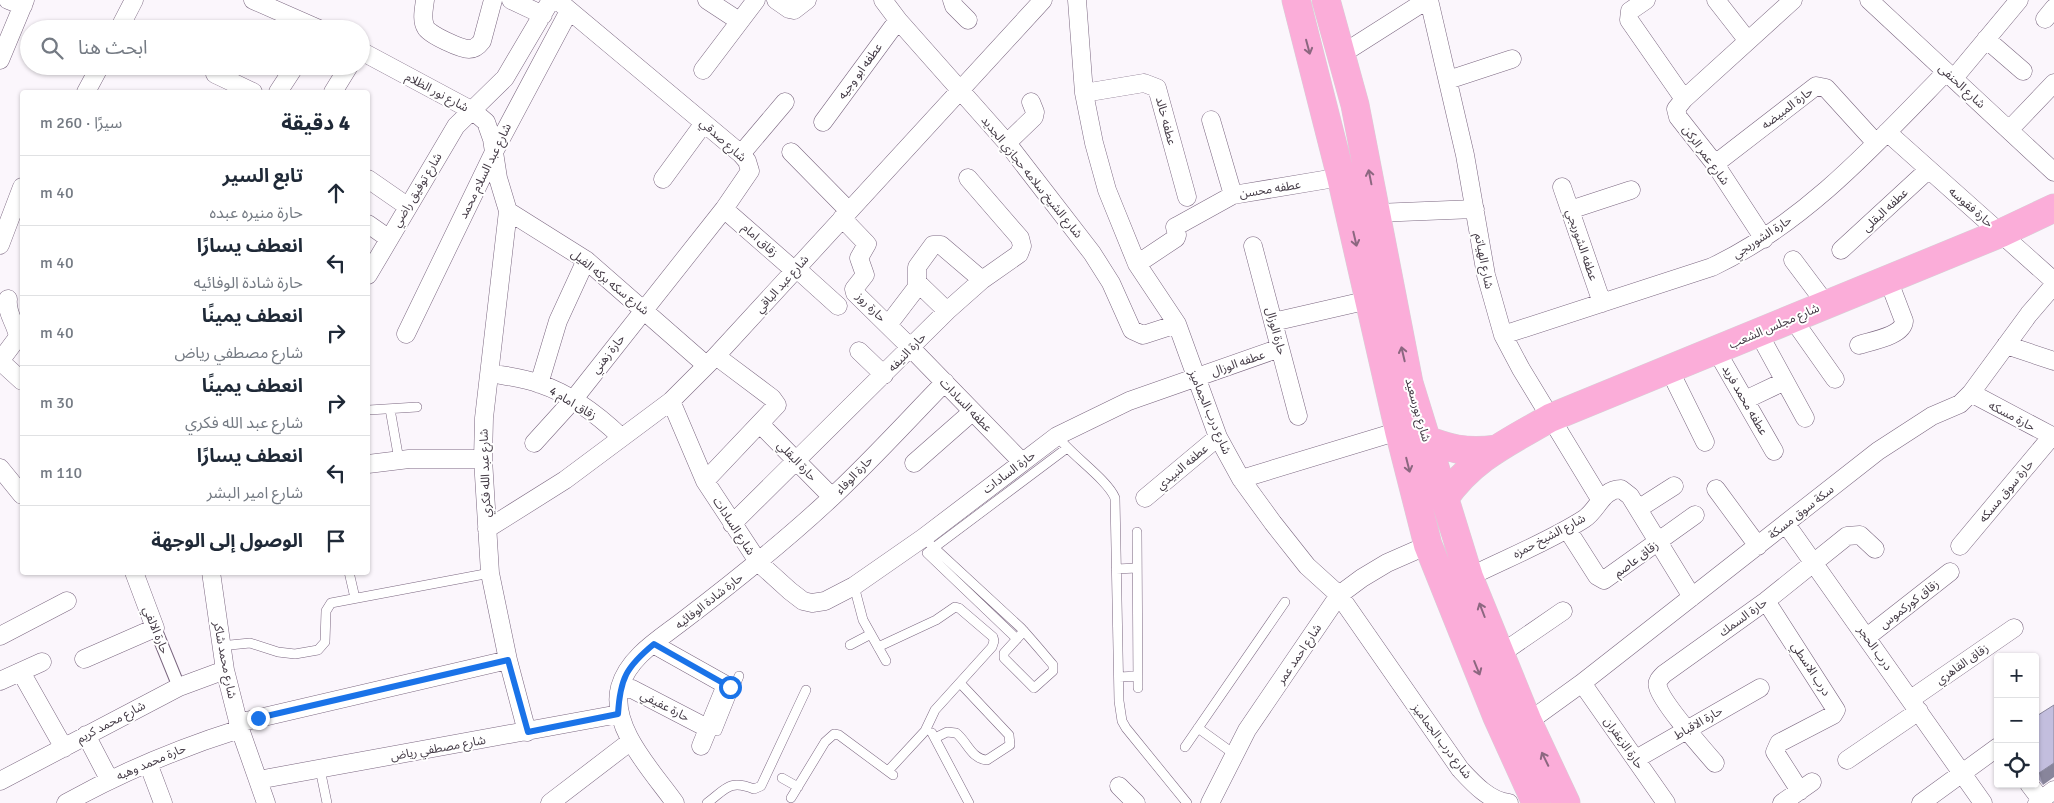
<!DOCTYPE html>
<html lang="ar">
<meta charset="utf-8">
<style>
:root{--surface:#fff;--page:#f2f2f3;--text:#1f2937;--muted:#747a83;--line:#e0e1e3}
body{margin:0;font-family:Signika,"Noto Sans Arabic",sans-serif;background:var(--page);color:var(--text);direction:rtl}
.controls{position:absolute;right:15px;bottom:15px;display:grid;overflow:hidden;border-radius:5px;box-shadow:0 1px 4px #0004}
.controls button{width:45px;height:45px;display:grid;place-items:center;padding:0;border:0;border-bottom:1px solid var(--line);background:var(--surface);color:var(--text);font:25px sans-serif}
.stop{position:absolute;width:15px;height:15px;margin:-11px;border:4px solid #1a73e8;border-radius:50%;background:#fff}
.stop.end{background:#1a73e8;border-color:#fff;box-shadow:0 1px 5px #0008}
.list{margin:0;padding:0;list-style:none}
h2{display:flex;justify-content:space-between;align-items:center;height:65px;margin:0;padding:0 20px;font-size:21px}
h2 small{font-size:16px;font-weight:400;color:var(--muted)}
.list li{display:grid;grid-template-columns:32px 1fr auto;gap:15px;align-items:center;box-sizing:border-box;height:70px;padding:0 20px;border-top:1px solid var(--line)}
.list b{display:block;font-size:19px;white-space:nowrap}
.list p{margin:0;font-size:16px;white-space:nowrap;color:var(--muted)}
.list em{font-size:16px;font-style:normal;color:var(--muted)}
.icon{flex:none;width:28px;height:28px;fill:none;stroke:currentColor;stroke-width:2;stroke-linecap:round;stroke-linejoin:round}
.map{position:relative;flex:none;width:2054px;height:803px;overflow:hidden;direction:ltr}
.search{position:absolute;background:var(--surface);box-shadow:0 1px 4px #0004;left:20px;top:20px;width:350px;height:55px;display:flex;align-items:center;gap:12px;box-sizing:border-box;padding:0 18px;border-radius:28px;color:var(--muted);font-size:19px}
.panel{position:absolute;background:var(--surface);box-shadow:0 1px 4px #0004;left:20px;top:90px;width:350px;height:485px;border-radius:5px;direction:rtl}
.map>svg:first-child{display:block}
</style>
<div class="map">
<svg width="2054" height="803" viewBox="0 0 2054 803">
<rect width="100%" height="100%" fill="#fbf6fc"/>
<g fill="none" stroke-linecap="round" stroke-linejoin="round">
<g stroke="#7b6780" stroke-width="10">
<path id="service" d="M390 409 399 460
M369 410 417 407
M1057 436C1071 455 1107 479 1115 498L1119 701 1122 721 1126 728 1187 803
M1137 532 1138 688
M929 543 1021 628C1032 640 1042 652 1053 665V671L1034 688 1004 658V653L1024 631
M1116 569 1137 568
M349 572 355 598
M854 586 863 620 886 661
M1017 639 927 553 1067 448
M850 645 871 634
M220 646 250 643 278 652 295 654 318 650 325 642 326 611 331 603 490 573
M878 647 936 620 955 607 959 608 993 637 994 641 992 647 935 710 925 731 888 771
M1119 677 1138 676
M1198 728 1234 754
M717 731 739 676
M932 733 969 803
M935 738 947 732 956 733C967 741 971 759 987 760L1010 745 1009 735 960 683
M1185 747 1285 602
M320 769 327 803
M782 778 798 787
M791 798 825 742 834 734 839 735 893 775
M707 803C726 789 729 779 754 789L761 786 806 690"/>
</g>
<g stroke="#7b6780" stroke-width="14">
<path id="pedestrian" d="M155 628 179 687"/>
</g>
<g stroke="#7b6780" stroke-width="19">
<path id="minor" d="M8 0 23 6
M253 0 319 29
M425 0C424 9 421 20 426 28 430 35 461 49 469 49 475 49 479 45 482 41L493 0
M511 0 543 15
M707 0 739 21
M776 0 789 9 794 10 807 0
M883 0 898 20 1007 143 1092 253 1111 283 1132 330 1143 335 1177 324
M952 0 954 6 968 20
M1077 0 1084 93 1094 143 1107 190 1137 264 1177 324 1218 437 1241 479 1273 523 1307 566 1339 595 1460 769C1473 783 1489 801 1509 803
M1429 0 1465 155 1486 275 1503 335 1521 369 1600 499
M1646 0 1630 11 1629 20 1684 99 1676 109 1678 117 1715 164 1764 239
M1716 0 1748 41
M1869 0 2054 172
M2045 19 2054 8
M119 29 134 0
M1986 39 2023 71
M361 51 473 111 486 122 492 139 498 178 508 211 586 260 706 365
M1342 54 1427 0
M0 60 25 0
M703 70 756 0
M215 74 253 92
M1954 78 2019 0
M1448 80 1512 59
M86 92 100 66
M278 92 295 66
M333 92 349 66
M1084 93 1144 83 1157 88 1187 197
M1684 99 1793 0
M1211 120 1233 195
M823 122 898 20
M2009 130 2054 83
M1887 132 2054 281
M1007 143 1034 117 1035 112 1031 102
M791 152 848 210
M741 154 785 102
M1715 164 1816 86 1826 88 1876 143
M368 179 407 206
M663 179 704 123
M1562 187 1602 303
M724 209 795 271
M1570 210 1631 190
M508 211 484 418 483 459 490 573 508 660 527 732
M1376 213 1475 209
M842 218 867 244 859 258 865 275 854 289 855 293 910 347 1022 462
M368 224 388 238
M0 245 22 187
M1253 246 1298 416
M1841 250 1928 170
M1793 260 1826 304
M1137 264 1176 238 1177 235 1175 227 1177 226 1233 195 1341 177
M797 269 838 306
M368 275 456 126 505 78 551 0
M918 283 947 311
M1792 318 1835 379
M1273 322 1369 300
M888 325 917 287V267L933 245H941L982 280
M1758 332 1805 418
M406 334 495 150 569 11
M1503 335 1712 267C1805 223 1876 144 1946 72
M1859 345C1871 341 1903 336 1904 321L1888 279
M2006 345 2054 361
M1716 350 1774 451
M859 351 884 375
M0 361 18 337C16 323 6 314 8 299
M0 361 22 381
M1669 369 1705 442
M490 373C506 376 524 378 540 384 570 394 598 415 621 437
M539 384 558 321 586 260
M1971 393 2054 437
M1745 400 1785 381
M671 401 705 481 759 563 790 591 803 601 812 603 825 601 854 586 923 538 1057 436 1129 401 1280 348
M761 425 832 497
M534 443 573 400 724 209 750 171 747 161 741 154 557 0
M914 463 972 412
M368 464 409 459H483
M0 468 22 495
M1241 479 1399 431
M705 481 777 405 772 398 716 356
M1716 489 1758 546
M1145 498 1218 437
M1638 509 1674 486
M732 524 947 311 982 280 1019 254 1022 246 1020 238 968 178
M1786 524 1983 803
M487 529 565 480 671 401 716 356 1043 0
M1567 529 1597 576 1604 580 1695 515
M1960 546 2052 436
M211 572 225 670 240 729 266 803
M1469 577C1507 558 1548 542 1584 519 1598 510 1602 489 1621 489L1630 496 1692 597
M1766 601 1836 710 1833 715 1779 743 1775 752 1800 791
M0 636 67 601
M1867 637 1950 572
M653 644 726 685 701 746
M1499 655 1563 611
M84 659 155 628 134 572
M21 672 64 748
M0 681 42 662
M1582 683 1666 803
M620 688 632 689 709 729
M1911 699 2014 628
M1528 722 1582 683 1878 451 1932 416 1960 404 1971 393 2029 314 2054 285
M238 723 508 660
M86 735 109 779
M1636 759 1760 688
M1847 760 1919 711
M148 763 163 803
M1715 763C1703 749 1662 703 1658 687 1656 682 1660 678 1664 674L1766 601 1847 536 1860 535 1875 549
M258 780 619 714
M0 781 179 687 225 670
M2029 784 2041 800
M1119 786 1136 803
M66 803C122 772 179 748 240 729
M550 803 631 741
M675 803C654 773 609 727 620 687 628 657 661 638 684 620 735 581 784 542 830 499 870 462 907 421 945 382
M1210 803 1247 730 1339 595 1362 578 1387 563 1428 545
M1782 803 1812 782
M1921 803 1998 747
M2037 803 2054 790"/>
</g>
<g stroke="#d5d3d6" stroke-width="29">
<path id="primary" d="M1296 0 1341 177 1399 431 1428 545 1497 717 1536 803
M1326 0 1355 105 1409 383 1469 577 1528 722 1566 803
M1415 436C1446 447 1463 454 1496 449
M1444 499C1472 458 1509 442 1550 418L2001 233 2054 208"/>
</g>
<use href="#service" stroke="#fff" stroke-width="9"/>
<use href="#pedestrian" stroke="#fff" stroke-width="12"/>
<use href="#minor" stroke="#fff" stroke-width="18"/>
<use href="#primary" stroke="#fbadd9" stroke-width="28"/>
</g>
<path fill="#a8a3bf" d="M2035 717 2043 785 2035 775Z"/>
<path fill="#88859b" d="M2054 763V777L2043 785 2039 773Z"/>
<path fill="#c3bede" stroke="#88859b" d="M2054 705V763L2039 773 2035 769V717Z"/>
<defs><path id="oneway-shaft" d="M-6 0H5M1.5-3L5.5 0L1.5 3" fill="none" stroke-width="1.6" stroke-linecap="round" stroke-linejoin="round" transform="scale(1.25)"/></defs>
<g stroke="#8c6780">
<use href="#oneway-shaft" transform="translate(1308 47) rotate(75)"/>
<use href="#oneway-shaft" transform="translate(1370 177) rotate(-101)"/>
<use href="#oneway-shaft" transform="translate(1355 239) rotate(77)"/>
<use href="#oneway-shaft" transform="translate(1403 354) rotate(-103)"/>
<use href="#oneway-shaft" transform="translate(1408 465) rotate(76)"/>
<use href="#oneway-shaft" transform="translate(1482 610) rotate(-111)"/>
<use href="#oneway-shaft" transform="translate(1477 668) rotate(68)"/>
<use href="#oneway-shaft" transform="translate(1545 759) rotate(-116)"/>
</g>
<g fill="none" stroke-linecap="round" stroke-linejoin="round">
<path stroke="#1a73e8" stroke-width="6" d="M258 718 508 660 528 732 618 714C620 679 626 667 654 644L730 687"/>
</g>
<g text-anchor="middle" stroke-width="4" stroke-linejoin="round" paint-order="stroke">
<g font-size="12" fill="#423944" stroke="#fff">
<text transform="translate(860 71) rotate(-54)" y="4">عطفه ابو وجيه</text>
<text transform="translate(1962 86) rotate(43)" y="4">شارع الحنفى</text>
<text transform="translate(437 92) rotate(28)" y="4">شارع نور الظلام</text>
<text transform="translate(1787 108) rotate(-37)" y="4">حارة المبيضه</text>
<text transform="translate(1166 121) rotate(75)" y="4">عطفه خالد</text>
<text transform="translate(723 140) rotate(42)" y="4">شارع صدقي</text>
<text transform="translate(1706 155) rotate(54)" y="4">شارع عمر الركن</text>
<text transform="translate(485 171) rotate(-64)" y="4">شارع عبد السلام محمد</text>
<text transform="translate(1032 177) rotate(51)" y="4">شارع الشيخ سلامه حجازي الجديد</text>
<text transform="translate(1270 189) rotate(-9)" y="4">عطفه محسن</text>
<text transform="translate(417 190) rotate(-59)" y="4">شارع توفيق راضي</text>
<text transform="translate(1971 207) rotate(41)" y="4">حارة فقوسه</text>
<text transform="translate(1885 210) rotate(-43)" y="4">عطفه البقلى</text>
<text transform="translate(1762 237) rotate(-33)" y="4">حارة الشوربجي</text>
<text transform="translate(760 240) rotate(42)" y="4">زقاق امام</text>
<text transform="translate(1582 245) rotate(71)" y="4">عطفه الشوربجي</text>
<text transform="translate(1484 261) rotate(79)" y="4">شارع الهياتم</text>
<text transform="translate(610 282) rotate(39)" y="4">شارع سكه بركه الفيل</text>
<text transform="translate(782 284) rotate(-48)" y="4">شارع عبد الباقي</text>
<text transform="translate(871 307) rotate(45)" y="4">حارة روز</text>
<text transform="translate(1774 326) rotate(-23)" y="4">شارع مجلس الشعب</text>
<text transform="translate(1276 331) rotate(75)" y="4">حارة الوزال</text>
<text transform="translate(907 352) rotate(-46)" y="4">حارة النيفه</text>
<text transform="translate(608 354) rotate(-52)" y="4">حارة زهني</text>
<text transform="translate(1238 363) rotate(-19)" y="4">عطفه الوزال</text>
<text transform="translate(1745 400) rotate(60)" y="4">عطفه محمد فريد</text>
<text transform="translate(573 403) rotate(31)" y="4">زقاق امام 4</text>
<text transform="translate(966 405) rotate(46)" y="4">عطفه السادات</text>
<text transform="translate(1418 410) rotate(74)" y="4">شارع بورسعيد</text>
<text transform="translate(1210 412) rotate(67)" y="4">شارع درب الجماميز</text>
<text transform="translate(2012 416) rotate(28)" y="4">حارة مسكه</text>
<text transform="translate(797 461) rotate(46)" y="4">حارة البقلي</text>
<text transform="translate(1182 467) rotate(-40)" y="4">عطفه النبيدي</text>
<text transform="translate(1009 472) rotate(-37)" y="4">حارة السادات</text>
<text transform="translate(485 473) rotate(-92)" y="4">شارع عبد الله فكري</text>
<text transform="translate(854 475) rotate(-46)" y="4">حارة الوفاء</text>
<text transform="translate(2006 491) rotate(-50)" y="4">حارة سوق مسكه</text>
<text transform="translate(1801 512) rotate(-38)" y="4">سكة سوق مسكة</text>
<text transform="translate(734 526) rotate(57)" y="4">شارع السادات</text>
<text transform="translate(1549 536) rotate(-28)" y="4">شارع الشيخ حمزه</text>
<text transform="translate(1636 559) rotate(-37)" y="4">زقاق عاصم</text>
<text transform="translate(709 601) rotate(-38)" y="4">حارة شادة الوفائيه</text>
<text transform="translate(1909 604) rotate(-38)" y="4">زقاق كوركموس</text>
<text transform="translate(1743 617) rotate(-36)" y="4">حارة السمك</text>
<text transform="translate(156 630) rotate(68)" y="4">حارة الالفي</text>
<text transform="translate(1875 648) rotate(55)" y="4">درب الحجر</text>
<text transform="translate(1299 654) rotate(-56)" y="4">شارع احمد عمر</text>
<text transform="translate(225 660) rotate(79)" y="4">شارع محمد شاكر</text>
<text transform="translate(1962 664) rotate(-35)" y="4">زقاق القاهري</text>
<text transform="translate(1811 669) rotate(57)" y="4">درب الاسطي</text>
<text transform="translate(665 706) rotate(27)" y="4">حارة عفيفي</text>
<text transform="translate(111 722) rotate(-28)" y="4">شارع محمد كريم</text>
<text transform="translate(1698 723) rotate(-30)" y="4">حارة الاقباط</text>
<text transform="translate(1442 741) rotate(53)" y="4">شارع درب الجماميز</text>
<text transform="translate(1624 743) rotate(55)" y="4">حارة الزعفران</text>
<text transform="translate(438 748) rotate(-10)" y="4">شارع مصطفي رياض</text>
<text transform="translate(151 762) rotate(-23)" y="4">حارة محمد وهبه</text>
</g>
</g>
</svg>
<div class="controls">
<button>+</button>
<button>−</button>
<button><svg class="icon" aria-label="locate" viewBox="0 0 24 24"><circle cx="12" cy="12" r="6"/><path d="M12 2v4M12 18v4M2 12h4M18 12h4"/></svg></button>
</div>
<div class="stop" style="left:730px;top:687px"></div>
<div class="stop end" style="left:258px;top:718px"></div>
<div class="search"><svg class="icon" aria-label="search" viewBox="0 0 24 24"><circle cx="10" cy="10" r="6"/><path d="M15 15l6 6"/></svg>ابحث هنا</div>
<section class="panel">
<h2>4 دقيقة<small>سيرًا · 260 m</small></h2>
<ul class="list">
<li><svg class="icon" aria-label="ahead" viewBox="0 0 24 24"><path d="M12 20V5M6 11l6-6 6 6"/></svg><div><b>تابع السير</b><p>حارة منيره عبده</p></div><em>40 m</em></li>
<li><svg class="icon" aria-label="left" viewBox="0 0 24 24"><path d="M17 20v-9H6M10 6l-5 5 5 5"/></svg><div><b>انعطف يسارًا</b><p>حارة شادة الوفائيه</p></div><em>40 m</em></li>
<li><svg class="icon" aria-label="right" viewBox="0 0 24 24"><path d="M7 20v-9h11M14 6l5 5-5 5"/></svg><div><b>انعطف يمينًا</b><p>شارع مصطفي رياض</p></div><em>40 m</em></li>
<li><svg class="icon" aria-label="right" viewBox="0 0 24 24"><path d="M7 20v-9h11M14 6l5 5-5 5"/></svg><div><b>انعطف يمينًا</b><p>شارع عبد الله فكري</p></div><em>30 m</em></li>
<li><svg class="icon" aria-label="left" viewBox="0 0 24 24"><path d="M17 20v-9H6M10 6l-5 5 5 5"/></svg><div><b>انعطف يسارًا</b><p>شارع امير البشر</p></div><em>110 m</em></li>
<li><svg class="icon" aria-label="arrive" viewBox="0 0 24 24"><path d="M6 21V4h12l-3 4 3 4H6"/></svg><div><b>الوصول إلى الوجهة</b></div></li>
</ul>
</section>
</div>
